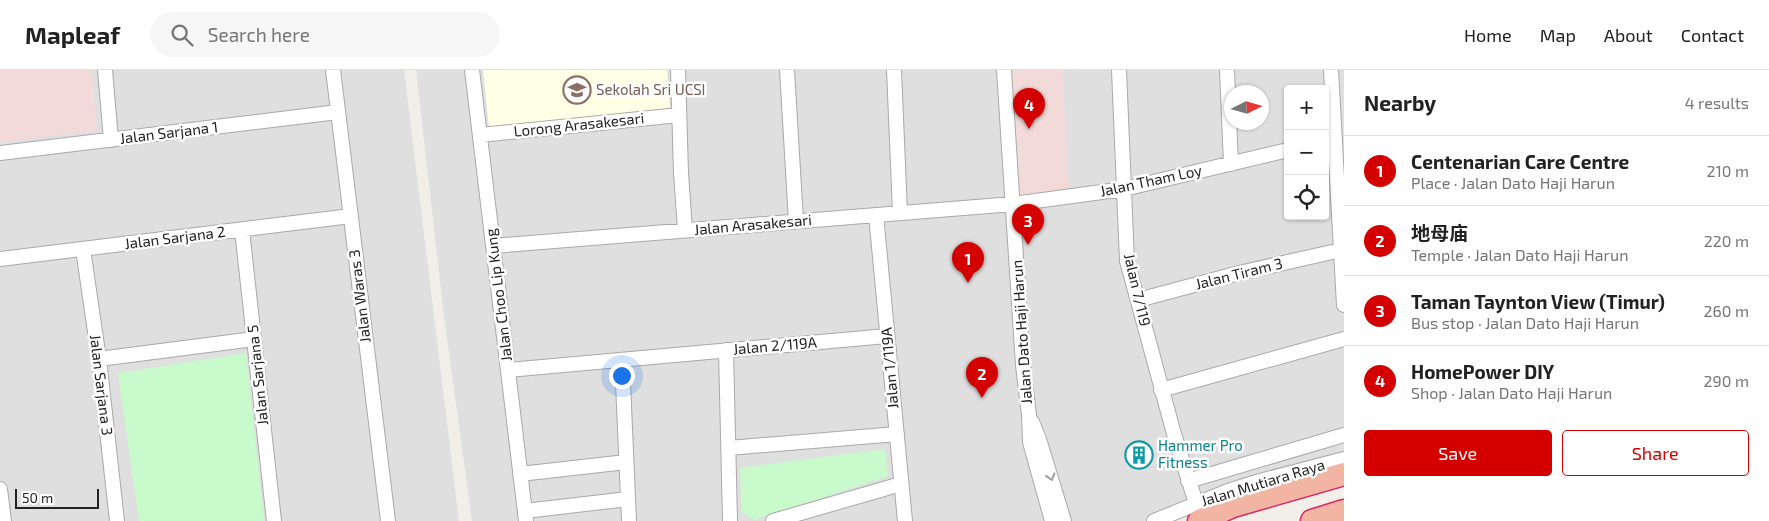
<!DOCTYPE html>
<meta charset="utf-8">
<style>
:root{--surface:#fff;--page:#f6f6f6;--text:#222;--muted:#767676;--line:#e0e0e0;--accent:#d40000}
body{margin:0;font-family:"Exo 2","Noto Sans SC",sans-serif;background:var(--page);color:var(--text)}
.controls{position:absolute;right:15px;top:15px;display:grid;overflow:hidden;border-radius:5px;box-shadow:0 1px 4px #0004}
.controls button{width:45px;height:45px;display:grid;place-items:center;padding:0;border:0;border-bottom:1px solid var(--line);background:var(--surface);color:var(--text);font:25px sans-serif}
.compass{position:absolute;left:1224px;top:15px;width:45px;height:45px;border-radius:50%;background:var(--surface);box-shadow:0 1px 4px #0004;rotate:85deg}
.scale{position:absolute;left:15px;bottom:12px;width:84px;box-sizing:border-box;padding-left:5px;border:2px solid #222;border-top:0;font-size:14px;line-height:18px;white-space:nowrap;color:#222;-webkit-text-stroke:4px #fff;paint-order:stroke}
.you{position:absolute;left:621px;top:305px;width:18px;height:18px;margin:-12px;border:4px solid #fff;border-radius:50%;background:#1a73e8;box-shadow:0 0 0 8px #1a73e833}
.badge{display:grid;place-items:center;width:32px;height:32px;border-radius:50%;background:var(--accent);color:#fff;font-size:16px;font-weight:700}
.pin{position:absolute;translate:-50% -41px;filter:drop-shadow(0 1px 2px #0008)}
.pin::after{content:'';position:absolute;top:26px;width:18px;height:15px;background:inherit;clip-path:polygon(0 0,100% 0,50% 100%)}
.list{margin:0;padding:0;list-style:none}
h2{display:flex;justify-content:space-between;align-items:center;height:65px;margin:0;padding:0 20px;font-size:21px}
h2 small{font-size:16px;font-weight:400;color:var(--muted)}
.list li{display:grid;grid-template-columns:32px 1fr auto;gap:15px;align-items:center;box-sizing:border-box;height:70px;padding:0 20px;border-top:1px solid var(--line)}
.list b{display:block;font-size:19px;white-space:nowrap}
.list p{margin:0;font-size:16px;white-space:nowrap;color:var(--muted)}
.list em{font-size:16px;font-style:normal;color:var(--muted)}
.actions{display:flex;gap:10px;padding:15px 20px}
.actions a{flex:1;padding:11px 0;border:1px solid var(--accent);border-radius:5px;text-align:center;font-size:18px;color:var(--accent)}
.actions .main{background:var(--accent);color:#fff}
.icon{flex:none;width:28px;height:28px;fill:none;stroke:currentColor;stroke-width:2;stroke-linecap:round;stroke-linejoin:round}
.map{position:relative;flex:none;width:1344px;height:451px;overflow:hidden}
header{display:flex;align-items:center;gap:30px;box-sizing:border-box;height:70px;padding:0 25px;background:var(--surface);border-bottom:1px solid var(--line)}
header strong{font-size:24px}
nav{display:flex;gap:28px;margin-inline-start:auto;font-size:18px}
.search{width:350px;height:45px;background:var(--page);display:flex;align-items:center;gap:12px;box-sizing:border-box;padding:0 18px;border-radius:28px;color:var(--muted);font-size:19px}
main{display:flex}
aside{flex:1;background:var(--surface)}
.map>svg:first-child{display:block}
</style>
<header>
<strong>Mapleaf</strong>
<div class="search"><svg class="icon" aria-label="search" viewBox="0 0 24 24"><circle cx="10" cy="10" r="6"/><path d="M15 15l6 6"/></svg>Search here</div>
<nav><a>Home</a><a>Map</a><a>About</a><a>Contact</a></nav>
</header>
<main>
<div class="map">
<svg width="1344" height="451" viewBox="0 0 1344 451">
<rect width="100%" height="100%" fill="#f2efe9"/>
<path fill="#e0dfdf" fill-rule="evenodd" d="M0 0H404L459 451H0Z
M416 0H1344V401L1206 436 1171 451H472L444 246ZM1288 19H1325V146H1288ZM1232 22H1262V52H1232Z"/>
<path fill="#f2dad9" d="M0 0H92L97 61 0 72Z
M1008 0H1063L1069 122 1016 129Z"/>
<path fill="#ffffe5" d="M483 0H667L670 40 489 58Z"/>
<path fill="#c8facc" d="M246 283 264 451H139L118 303Z
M885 379 888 406 754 450 742 442 740 398Z"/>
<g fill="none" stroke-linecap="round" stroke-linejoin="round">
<g stroke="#a9a9a9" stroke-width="16">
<path id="minor" d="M105 0 111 70
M333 0 388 451
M472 0 526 451
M678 0 681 103 685 160
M787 0 796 151
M894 0 900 143
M1004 0 1023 295 1029 345 1030 372 1052 451
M1119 0 1127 191 1174 364 1196 433
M1227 0 1231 94
M1331 0 1344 235
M480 65 679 45
M0 83 338 42
M876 145 905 451
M242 160 274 451
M493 176 1013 134 1124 119 1288 80
M83 179 99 289 117 451
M0 189 351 146
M1138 230 1239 203 1341 180
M726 280 730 451
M99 289 254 269
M622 290 629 451
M508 300 887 266
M1161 320 1344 269
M1032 352 1039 369 1064 451
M728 378 897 364
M520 404 626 392
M1188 411 1344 365
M0 419 4 451
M525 441 628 429
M773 451 901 414
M1154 451 1228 421 1260 411 1344 389"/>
</g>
<g stroke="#dc2a67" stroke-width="25">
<path id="trunk" d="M1199 451 1233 436 1344 404
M1312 451 1344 441"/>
</g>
<use href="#minor" stroke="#fff" stroke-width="14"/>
<use href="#trunk" stroke="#f2b4a3" stroke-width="22"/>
</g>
<defs><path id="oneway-chevron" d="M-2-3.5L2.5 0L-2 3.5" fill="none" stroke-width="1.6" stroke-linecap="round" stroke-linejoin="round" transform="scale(1.25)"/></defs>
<use stroke="#9c9c9c" href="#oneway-chevron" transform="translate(1051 407) rotate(73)"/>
<defs>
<g id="school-ring" transform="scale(1.4375)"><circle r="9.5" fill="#fff" stroke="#8d6e63" stroke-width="1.5"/><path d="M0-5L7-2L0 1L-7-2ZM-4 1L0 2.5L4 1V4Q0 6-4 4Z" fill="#8d6e63"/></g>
<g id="building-ring" transform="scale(1.4375)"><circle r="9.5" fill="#fff" stroke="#0f9aa8" stroke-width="1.5"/><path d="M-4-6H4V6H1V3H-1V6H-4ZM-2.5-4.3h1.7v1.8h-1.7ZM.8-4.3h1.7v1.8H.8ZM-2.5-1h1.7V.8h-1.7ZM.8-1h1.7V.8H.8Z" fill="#0f9aa8"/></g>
</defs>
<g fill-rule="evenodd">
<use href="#school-ring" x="577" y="20"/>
<use href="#building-ring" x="1139" y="385"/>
</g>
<g text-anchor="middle" stroke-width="5" stroke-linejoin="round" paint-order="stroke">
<g font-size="15" fill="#785e54" stroke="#fff" text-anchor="start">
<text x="596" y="25">Sekolah Sri UCSI</text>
</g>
<g font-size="15" fill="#222" stroke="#fff">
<text transform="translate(579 55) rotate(-6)" y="5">Lorong Arasakesari</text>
<text transform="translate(169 63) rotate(-7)" y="5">Jalan Sarjana 1</text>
<text transform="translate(1151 111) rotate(-12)" y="5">Jalan Tham Loy</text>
<text transform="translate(753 155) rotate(-5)" y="5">Jalan Arasakesari</text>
<text transform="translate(175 168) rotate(-7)" y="5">Jalan Sarjana 2</text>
<text transform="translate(1239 204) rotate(-14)" y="5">Jalan Tiram 3</text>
<text transform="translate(1137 220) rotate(77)" y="5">Jalan 7/119</text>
<text transform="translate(499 225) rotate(-97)" y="5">Jalan Choo Lip Kung</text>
<text transform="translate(360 226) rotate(-97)" y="5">Jalan Waras 3</text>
<text transform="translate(1022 262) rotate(-94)" y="5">Jalan Dato Haji Harun</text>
<text transform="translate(775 276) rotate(-5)" y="5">Jalan 2/119A</text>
<text transform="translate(890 298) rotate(-95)" y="5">Jalan 1/119A</text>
<text transform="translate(258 305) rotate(-96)" y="5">Jalan Sarjana 5</text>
<text transform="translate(101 315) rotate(83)" y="5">Jalan Sarjana 3</text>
<text transform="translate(1263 413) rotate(-17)" y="5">Jalan Mutiara Raya</text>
</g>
<g font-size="15" fill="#0d838f" stroke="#fff" text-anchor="start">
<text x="1158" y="381">Hammer Pro<tspan x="1158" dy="17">Fitness</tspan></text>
</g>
</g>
</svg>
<div class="controls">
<button>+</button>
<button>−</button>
<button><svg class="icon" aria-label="locate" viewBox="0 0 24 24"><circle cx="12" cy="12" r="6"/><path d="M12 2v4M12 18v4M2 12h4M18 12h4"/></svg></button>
</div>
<svg class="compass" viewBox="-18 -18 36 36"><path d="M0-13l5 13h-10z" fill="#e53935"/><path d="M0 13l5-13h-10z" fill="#767676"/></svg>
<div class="scale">50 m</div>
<div class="you"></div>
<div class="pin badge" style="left:968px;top:213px">1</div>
<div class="pin badge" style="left:982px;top:328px">2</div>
<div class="pin badge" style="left:1028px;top:175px">3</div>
<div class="pin badge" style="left:1029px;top:59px">4</div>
</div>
<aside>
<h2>Nearby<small>4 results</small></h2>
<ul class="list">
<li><span class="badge">1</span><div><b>Centenarian Care Centre</b><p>Place · Jalan Dato Haji Harun</p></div><em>210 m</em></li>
<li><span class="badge">2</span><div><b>地母庙</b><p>Temple · Jalan Dato Haji Harun</p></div><em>220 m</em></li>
<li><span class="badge">3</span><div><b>Taman Taynton View (Timur)</b><p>Bus stop · Jalan Dato Haji Harun</p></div><em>260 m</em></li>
<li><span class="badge">4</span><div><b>HomePower DIY</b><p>Shop · Jalan Dato Haji Harun</p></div><em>290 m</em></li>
</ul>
<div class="actions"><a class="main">Save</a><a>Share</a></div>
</aside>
</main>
